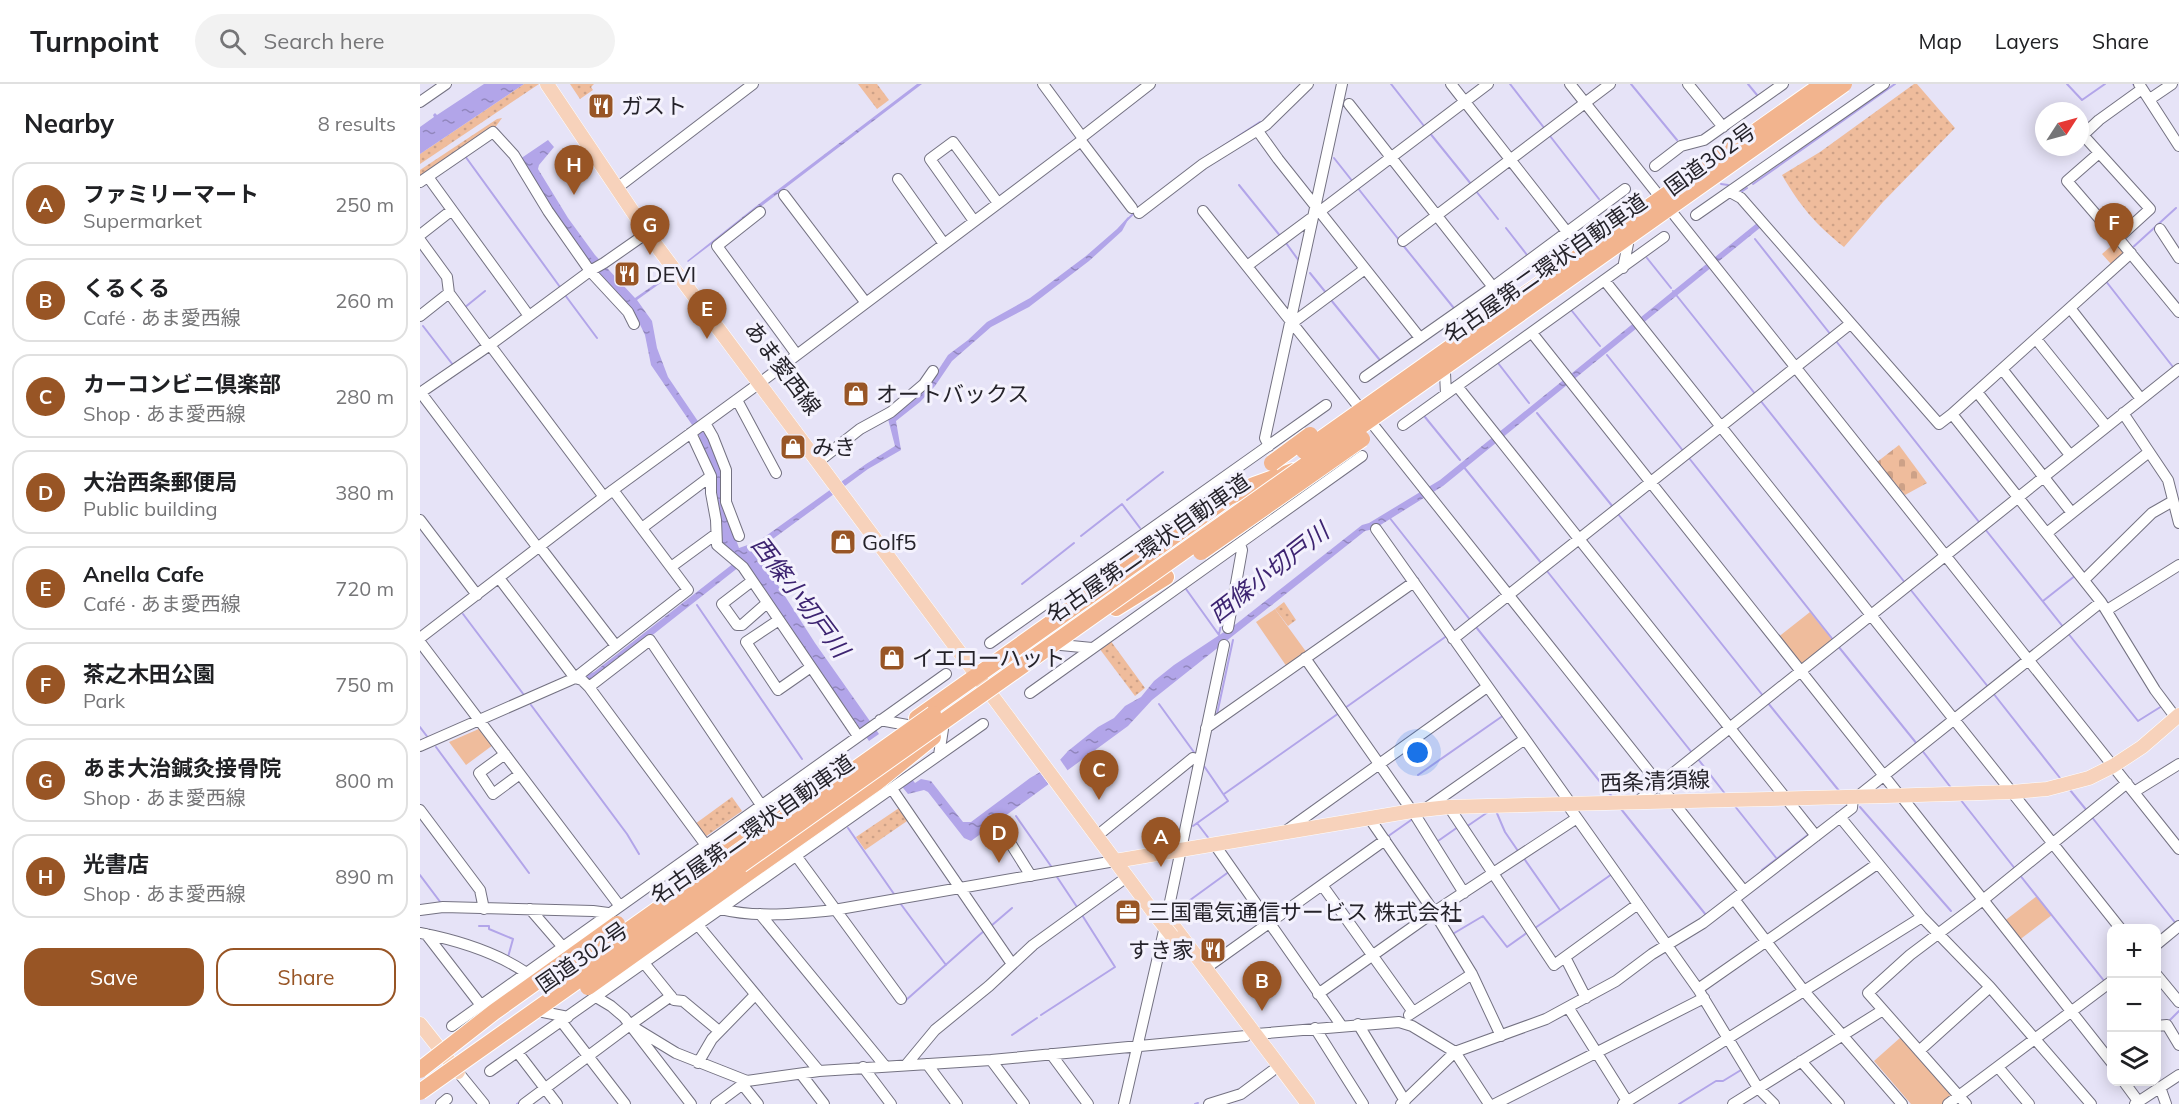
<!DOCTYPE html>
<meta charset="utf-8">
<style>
:root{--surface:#fff;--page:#f2f2f2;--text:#202124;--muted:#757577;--line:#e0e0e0;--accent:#985525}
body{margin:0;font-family:Mulish,"Noto Sans JP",sans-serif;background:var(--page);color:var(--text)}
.controls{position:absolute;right:18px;bottom:18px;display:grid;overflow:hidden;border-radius:12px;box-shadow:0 3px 15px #0003}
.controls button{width:54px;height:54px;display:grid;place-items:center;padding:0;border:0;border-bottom:2px solid var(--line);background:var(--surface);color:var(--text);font:30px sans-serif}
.compass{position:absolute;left:1615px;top:18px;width:54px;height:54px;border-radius:50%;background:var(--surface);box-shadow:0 3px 15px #0003;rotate:54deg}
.you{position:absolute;left:998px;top:669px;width:21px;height:21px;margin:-15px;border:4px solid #fff;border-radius:50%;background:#1a73e8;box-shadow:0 0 0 9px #1a73e833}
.badge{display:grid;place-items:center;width:39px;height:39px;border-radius:50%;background:var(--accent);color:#fff;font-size:20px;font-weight:700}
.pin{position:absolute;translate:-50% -50px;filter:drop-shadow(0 2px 3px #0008)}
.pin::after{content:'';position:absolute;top:32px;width:21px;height:18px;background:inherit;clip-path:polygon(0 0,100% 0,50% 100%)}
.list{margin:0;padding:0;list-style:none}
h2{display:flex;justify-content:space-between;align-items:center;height:78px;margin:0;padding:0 24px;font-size:26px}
h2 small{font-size:20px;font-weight:400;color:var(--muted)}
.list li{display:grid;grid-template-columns:39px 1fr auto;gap:18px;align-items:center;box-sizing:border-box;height:84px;margin:0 12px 12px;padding:0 12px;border:2px solid var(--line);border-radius:18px}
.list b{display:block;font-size:22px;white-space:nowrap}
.list p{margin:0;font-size:20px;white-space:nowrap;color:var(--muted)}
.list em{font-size:20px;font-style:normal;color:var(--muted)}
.actions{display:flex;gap:12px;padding:18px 24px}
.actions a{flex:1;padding:14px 0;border:2px solid var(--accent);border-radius:18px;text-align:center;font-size:21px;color:var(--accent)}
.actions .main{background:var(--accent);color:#fff}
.icon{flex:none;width:33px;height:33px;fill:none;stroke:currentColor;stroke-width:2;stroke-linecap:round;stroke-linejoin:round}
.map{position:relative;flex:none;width:1759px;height:1020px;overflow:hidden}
header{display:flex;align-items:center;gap:36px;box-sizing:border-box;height:84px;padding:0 30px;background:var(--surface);border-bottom:2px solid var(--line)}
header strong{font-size:28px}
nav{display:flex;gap:33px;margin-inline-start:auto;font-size:21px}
.search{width:420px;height:54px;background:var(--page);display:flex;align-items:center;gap:15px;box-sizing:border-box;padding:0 21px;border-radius:33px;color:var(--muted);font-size:22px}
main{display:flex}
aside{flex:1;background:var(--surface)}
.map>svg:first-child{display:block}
</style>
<header>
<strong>Turnpoint</strong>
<div class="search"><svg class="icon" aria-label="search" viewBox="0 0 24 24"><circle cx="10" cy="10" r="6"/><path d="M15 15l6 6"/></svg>Search here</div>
<nav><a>Map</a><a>Layers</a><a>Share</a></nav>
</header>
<main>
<aside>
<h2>Nearby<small>8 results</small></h2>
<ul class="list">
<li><span class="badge">A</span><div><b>ファミリーマート</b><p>Supermarket</p></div><em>250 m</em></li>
<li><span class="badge">B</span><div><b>くるくる</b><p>Café · あま愛西線</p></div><em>260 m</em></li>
<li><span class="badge">C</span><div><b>カーコンビニ倶楽部</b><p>Shop · あま愛西線</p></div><em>280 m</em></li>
<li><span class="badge">D</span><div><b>大治西条郵便局</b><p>Public building</p></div><em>380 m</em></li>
<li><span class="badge">E</span><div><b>Anella Cafe</b><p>Café · あま愛西線</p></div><em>720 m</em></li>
<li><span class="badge">F</span><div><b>茶之木田公園</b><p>Park</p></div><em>750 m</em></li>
<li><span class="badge">G</span><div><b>あま大治鍼灸接骨院</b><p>Shop · あま愛西線</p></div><em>800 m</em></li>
<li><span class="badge">H</span><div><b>光書店</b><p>Shop · あま愛西線</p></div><em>890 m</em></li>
</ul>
<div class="actions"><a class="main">Save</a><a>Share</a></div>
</aside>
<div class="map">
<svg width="1759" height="1020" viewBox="0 0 1759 1020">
<defs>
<pattern id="grass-dots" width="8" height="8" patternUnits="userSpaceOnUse" patternTransform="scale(1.5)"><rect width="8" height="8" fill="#efbc9c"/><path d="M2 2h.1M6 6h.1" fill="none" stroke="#cda187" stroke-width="1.8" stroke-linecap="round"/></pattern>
<pattern id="cemetery-stones" width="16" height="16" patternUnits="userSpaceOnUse" patternTransform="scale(1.5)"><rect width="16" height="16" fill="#efbc9c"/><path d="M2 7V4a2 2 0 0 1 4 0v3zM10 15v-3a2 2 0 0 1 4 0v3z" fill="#cda187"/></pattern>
<pattern id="water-ripples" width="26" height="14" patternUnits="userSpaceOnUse" patternTransform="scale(1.5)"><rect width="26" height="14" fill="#b2a5e9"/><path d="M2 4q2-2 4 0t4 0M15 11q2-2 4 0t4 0" fill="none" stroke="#9186bd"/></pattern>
</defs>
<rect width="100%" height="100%" fill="#e6e3f7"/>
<path fill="url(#grass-dots)" d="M104 0H119L0 80V70Z
M150 0H174L171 3 173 6 160 15Z
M438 0H457L469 16 457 25Z
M1494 0H1497L1535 44 1463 118 1424 163C1396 141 1380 122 1362 91L1400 68Z
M82 34 74 45 61 51 0 92V86L77 35Z
M864 518 876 536 868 542 855 525Z
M690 556 725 604 715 612 679 564Z
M312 713 322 727 285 753 275 740Z
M482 722 490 735 445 766 436 753Z"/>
<path fill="url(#cemetery-stones)" d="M1479 361 1507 399 1485 411 1457 378Z"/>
<path fill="#efbc9c" d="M1697 157 1706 167 1691 180 1682 170Z
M855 525 887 569 867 583 836 538Z
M1390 528 1414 558 1382 583 1357 554Z
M61 644 73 661 46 681 29 658Z
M1617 812 1632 831 1598 857 1583 838Z
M1481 953 1532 1010 1531 1014 1522 1020H1491L1454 977Z"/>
<path fill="url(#water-ripples)" d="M64 0H104L0 70V43L14 33 13 31 15 29 17 31Z
M497 0H502L268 178 267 177 335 123Z
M128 56 134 63 119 81 118 85 148 134 175 171 215 214 248 191 249 193 217 216 232 237 237 264 248 293 290 355 301 386V414L319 464 339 457 446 380 475 362 468 335 515 291 528 271 548 256 567 238 610 214 666 172 697 145 708 133 709 134 702 147 669 177 609 223 571 243 532 277 515 302 500 318 476 337 481 366 448 385 346 460 340 473 395 559 459 650 449 657 324 479 178 594 169 597 164 592 174 588 314 479 302 462 279 351 231 281 225 251 213 226 169 181 100 75Z
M1337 139 1341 143 1023 402 954 445 945 447 732 616 708 642 551 757 544 754 508 708 504 706 488 710 475 694 486 687 495 699 501 695 511 697 543 738H551L610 694 639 677 648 667 678 643 694 634 705 622 721 613 734 597 754 581 816 540 942 441 949 439 1020 396Z"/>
<path fill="#e6e3f7" d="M639 674 648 687 629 701 620 688Z"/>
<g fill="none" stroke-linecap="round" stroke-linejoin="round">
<path stroke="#b2a5e9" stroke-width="2" d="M971 0 1004 42
M1090 0 1125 45
M1211 0 1257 56
M1328 0 1337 11
M1647 0 1662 16 1685 0
M1713 0 1714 1
M1009 48 1051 100
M1130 52 1179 115
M797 66 840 38
M45 72 140 203
M914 74 933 98
M1301 100 1308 101
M1333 100 1475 0
M819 101 861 153
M937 103 979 156
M1056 107 1078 135
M1321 108 1327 104
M707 136 716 127
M1086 144 1107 171
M1335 155 1411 251
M866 159 879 177
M982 160 1033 223
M1711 165 1756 124
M1227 174 1251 204
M890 189 907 210
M1685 196 1753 283
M1253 207 1336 311
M145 211 177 254
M911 216 959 275
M44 224 65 207
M1152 227 1180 262
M3 242 33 281
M1416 257 1559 438
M1187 271 1264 368
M1078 279 1109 319
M1340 316 1486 500
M1117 329 1193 423
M1005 333 1040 376
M1269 374 1414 557
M1043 382 1122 480
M707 416 743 388
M1198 430 1344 613
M969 433 1051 537
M1565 445 1644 544
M661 452 702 420 720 444
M1127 487 1273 670
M602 500 654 459
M766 505 799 551
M1490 505 1569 604
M1623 517 1656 491
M277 521 382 675
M43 530 104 611
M1056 543 1193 714
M1647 548 1718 637 1742 622
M799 550 809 508
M1418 562 1497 660
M1573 609 1640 694
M1348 619 1420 708
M739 620 776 671
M111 621 207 750 219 770
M925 624 1028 551
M797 630 813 556
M0 643 9 655
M16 663 109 789
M1501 665 1532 705
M1278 675 1306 711
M998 691 1084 631
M1650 706 1668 728
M804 710 919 629
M1540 715 1596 786
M1314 721 1357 775
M1440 723 1531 827
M1201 725 1286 831
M1076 727 1085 748 1098 767
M596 732 633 785
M1671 732 1757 841
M777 739 790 756
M773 742 808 717 784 682
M1046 743 1068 728
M428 744 474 810
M967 753 994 734
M1018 757 1038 743
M1103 773 1140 826
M1342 786 1389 750
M1599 790 1685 898
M0 791 21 819
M637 793 657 823
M480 819 526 881
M766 819 810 787
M59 842H69V845L93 855 88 873
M571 842 592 824
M1115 844 1192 790
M1031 851 1063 832 1087 863 1108 848
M485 917 565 846
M621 931 695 883 662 831
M1749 937 1759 927
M592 951 617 934
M97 1020 99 1019
M775 1020 778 1019
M1259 1020 1296 997H1303L1321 986"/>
<g stroke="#747282" stroke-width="12">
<path id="minor" d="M623 0 662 53
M1031 0 1147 148 1181 161
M1150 0 1759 765
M1268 0 1303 43
M1719 0 1759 62
M1730 15 1752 0
M0 18 26 0
M929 20 1073 203
M840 50 858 75 1000 254
M661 57 712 124
M1679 69 1647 97 1697 155 1730 125 1663 51 1679 36 1722 5
M1235 82 1261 62 1284 56 1363 0
M8 93 109 232
M478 95 524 160
M0 98 73 48 94 71 128 127 170 187 208 228 214 240
M197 104 333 0
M1310 108 1321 114 1519 340 1532 330 1681 518 1735 606 1756 634
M364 111 446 219
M783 127 1324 807
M340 128 297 162 377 271
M899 128 1068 0
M719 129 783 80 846 41 888 0
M1276 131 1464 0
M554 137 510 75 533 58 578 119
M1740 145 1759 174
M0 151 32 126
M1698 154 1759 228
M0 156 27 193 29 209 68 262
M983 157 1190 0
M827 182 890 135H892
M1203 184 1208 160
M1185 197 1700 844
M1650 224 1721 315
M0 232 29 209
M874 243 875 237 945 185
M1112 249 1480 712
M1616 255 1686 342
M70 261 184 413
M1582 285 1650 371
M1025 289 1026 310
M945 293 1073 203 1205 105
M1037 302 1396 752
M1557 308 1652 429 1729 368
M0 309 70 261 170 187 184 179 227 149
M1 309 118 464
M317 316 356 389
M1703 329 1748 396 1759 439
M1532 330 1711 169
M285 339 293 353 306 386V418L319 452
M983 341 1244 153
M271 349 291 392V409L296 436 297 461 323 483 438 652
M849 362 845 354 922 0
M403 374 440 345 471 328 504 300 513 287
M0 436 57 511
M222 444 291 392
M956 445 1151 720
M1627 449 1652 429
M120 463 196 562
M251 483 296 450
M79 494 155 594 162 596 169 603 285 760
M1664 496 1732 429 1753 417
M332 497 302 520 317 541H322L347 519
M1687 526 1759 481
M359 536 326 558 358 606 391 583
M808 544 822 466 820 460
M0 554 193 406 345 295 661 57 662 53 730 0
M1033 555 1430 240
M0 558 199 821
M570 559 906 321
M641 561 672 564
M885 574 992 727
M169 603 230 556 341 721
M610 609 942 372
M460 636 487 641
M786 644 994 498
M0 662 155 594 268 506 193 406
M85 670 59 689 73 710 100 690
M519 671 523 645
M472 705 592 880
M1714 708 1759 680
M1481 712 1692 979
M1437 713 1681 518
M1217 718 1759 285
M1147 720 1278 905 1338 1004 1354 1020
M1029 723 1134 881 1145 873 1166 914
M1005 725 1105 655
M0 726 60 806 64 825
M992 726 1044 809
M1420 733 1502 833 1570 903 1671 1020
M950 735 1014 828 1052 890 1081 952
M579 741 611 792
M683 747 773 674 779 676
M863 749 1067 603
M795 761 921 941
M377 773 481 915
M902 801 993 928
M1314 815 1384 907 1482 1020
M110 825 142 862
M300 825C336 834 377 830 414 826L695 777
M0 826 23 823 173 827 188 829
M340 830 465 982
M277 840 399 987
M0 849C36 856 75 868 105 888L104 893
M6 850 60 920
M1736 861 1759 842
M1145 873 1218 820
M224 879 254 916 263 917 299 947
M786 884 965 756
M1736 890 1759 918
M1278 905 1457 780
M898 910 1014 828 1157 734
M176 913 191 922 204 933 271 1020
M1148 923 1207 1017
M123 928 148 933
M989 931 1052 890
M141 937 205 1020
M938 940 985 1017
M210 941 251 912
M32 942 526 590
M1736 942 1747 941 1759 961
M895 944 943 1020
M836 950 979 938 992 942 1035 968 1069 1020
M1499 967 1570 903
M98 969 137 1020
M631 970 668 1020
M571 976 604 1020
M1381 977 1419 1020
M278 979 292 955 335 911
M507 980 537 1020
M486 981 515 946 569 902 613 861 707 793
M443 983 471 1020
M1578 983 1609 1020
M70 987 563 640
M38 988 64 1020
M381 990 404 1020
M1704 998 1718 1017
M322 1000 338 1020
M1740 1003 1746 1020
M21 1020 27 1015
M104 1020 210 941 256 969 327 997
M296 1020 327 997 399 987 571 976 826 952
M704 1020 743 851 804 561
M789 1020 821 1010 852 987
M981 1020 1035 968 1126 935 1196 897 1232 870 1283 839 1432 724 1433 713
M1075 1020 1284 914
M1203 1020 1502 833
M1313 1020 1463 926
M1528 1020 1692 897
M1546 1020 1448 909 1490 871 1563 816 1707 699
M1715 1020 1759 991"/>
</g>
<g stroke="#fff" stroke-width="15">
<path id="major" d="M127 0 227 149 737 833
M695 777 992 727 1029 723 1465 712 1592 708 1627 705 1669 694 1693 682 1722 663 1759 631
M755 844 888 1020
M0 940 38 988"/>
</g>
<g stroke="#fff" stroke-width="18">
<path id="highway" d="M696 524 746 493
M497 634 809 413 834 401 873 387
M301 767 375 716 407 698
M321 794 456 699 513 653"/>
</g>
<use href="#minor" stroke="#fff" stroke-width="10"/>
<use href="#major" stroke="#f7d2bb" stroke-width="14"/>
<use href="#highway" stroke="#f2b48e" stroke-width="16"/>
<g stroke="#fff" stroke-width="15" stroke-linecap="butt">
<path id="major-bridge" d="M737 833 752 852"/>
</g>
<g stroke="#fff" stroke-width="18" stroke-linecap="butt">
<path id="highway-bridge" d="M884 367 1403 0
M852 379 890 351
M781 468 942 355
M189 860 513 630
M168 903 321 794
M0 986 74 928 197 840
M0 1008 1424 0"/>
</g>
<use href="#major-bridge" stroke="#f7d2bb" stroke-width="14"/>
<use href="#highway-bridge" stroke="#f2b48e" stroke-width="16"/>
</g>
<defs>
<g id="restaurant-square" transform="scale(1.35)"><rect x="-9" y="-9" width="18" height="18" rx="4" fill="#985525" stroke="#f4f2fd"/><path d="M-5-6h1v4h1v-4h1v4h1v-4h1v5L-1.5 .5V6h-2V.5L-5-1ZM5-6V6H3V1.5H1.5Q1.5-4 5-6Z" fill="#fff"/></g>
<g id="shop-square" transform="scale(1.35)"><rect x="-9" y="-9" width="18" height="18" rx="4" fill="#985525" stroke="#f4f2fd"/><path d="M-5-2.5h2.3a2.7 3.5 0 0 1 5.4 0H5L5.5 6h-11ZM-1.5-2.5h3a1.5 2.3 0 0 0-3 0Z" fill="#fff"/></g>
<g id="office-square" transform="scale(1.35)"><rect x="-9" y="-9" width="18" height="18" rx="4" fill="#985525" stroke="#f4f2fd"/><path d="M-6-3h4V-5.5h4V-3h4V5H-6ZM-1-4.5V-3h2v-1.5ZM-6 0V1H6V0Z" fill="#fff"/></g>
</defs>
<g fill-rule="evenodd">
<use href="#restaurant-square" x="181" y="22"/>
<use href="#restaurant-square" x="207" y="190"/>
<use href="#shop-square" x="436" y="310"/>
<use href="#shop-square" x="373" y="363"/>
<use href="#shop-square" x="423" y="458"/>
<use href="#shop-square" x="472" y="574"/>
<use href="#office-square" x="708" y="828"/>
<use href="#restaurant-square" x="793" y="866"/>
</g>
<g text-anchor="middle" stroke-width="6" stroke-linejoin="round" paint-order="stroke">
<g font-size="22" fill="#25232a" stroke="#f4f2fd" text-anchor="start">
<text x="201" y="30">ガスト</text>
<text x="226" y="198">DEVI</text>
<text x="456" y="318">オートバックス</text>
<text x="392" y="371">みき</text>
<text x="442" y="466">Golf5</text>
<text x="492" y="582">イエローハット</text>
<text x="728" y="836">三国電気通信サービス 株式会社</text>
<text x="774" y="874" text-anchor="end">すき家</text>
</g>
<g font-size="22" fill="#25232a" stroke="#f4f2fd">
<text transform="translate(1290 75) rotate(-36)" y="8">国道302号</text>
<text transform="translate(1125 184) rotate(-35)" y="8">名古屋第二環状自動車道</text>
<text transform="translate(363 284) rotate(53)" y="8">あま愛西線</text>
<text transform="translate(728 464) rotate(-35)" y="8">名古屋第二環状自動車道</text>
<text transform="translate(1235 697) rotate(-2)" y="8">西条清須線</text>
<text transform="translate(332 745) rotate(-35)" y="8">名古屋第二環状自動車道</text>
<text transform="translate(162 873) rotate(-35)" y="8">国道302号</text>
</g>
<g font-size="24" font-style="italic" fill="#3d2471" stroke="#f4f2fd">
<text transform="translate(849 489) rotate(-38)" y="8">西條小切戸川</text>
<text transform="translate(380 513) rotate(53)" y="8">西條小切戸川</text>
</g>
</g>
</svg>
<div class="controls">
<button>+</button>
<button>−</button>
<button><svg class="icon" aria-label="layers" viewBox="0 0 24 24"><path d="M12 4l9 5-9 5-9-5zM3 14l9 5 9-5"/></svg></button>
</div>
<svg class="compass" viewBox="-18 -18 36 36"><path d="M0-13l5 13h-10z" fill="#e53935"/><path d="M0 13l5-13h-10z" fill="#757577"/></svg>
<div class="you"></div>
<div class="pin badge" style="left:741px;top:783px">A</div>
<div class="pin badge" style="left:842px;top:927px">B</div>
<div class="pin badge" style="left:679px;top:716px">C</div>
<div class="pin badge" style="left:579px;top:779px">D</div>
<div class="pin badge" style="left:287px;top:255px">E</div>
<div class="pin badge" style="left:1694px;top:169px">F</div>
<div class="pin badge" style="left:230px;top:171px">G</div>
<div class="pin badge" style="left:154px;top:111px">H</div>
</div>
</main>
